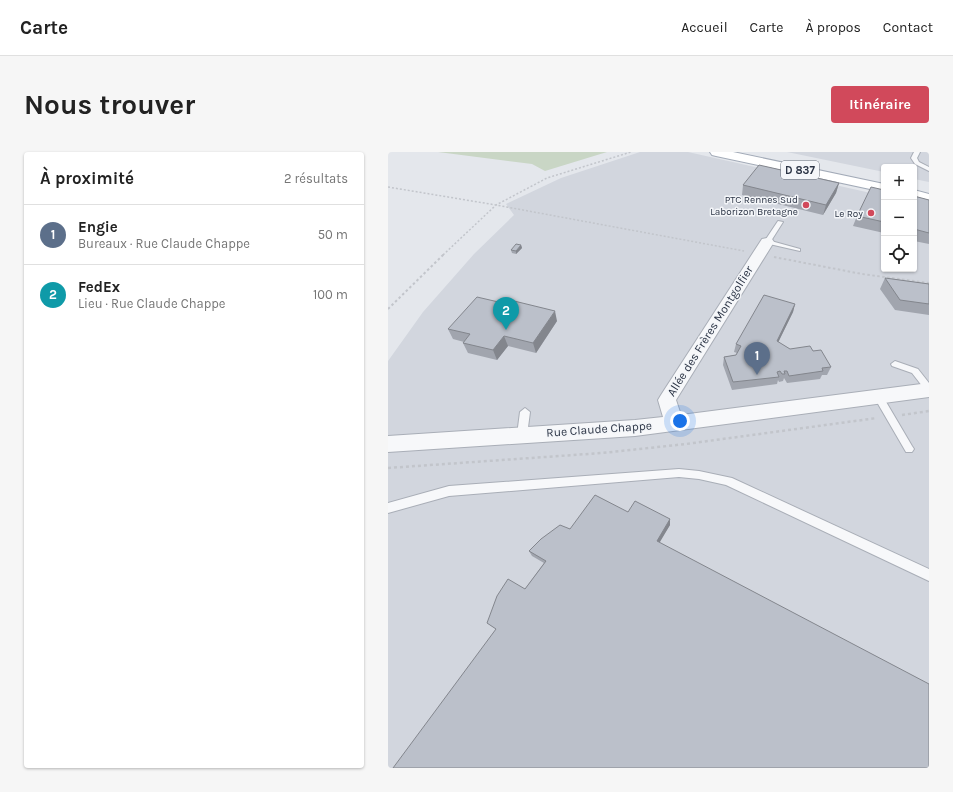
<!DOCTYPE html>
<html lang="fr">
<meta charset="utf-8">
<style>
:root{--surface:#fff;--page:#f6f6f6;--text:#222;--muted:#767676;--line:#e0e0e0;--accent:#d1495b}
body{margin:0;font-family:Karla,sans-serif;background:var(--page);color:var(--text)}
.controls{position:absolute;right:12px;top:12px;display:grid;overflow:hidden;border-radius:4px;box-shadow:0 1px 3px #0004}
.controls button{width:36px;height:36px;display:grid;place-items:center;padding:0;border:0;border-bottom:1px solid var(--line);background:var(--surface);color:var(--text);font:20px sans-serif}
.you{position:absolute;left:292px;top:269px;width:14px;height:14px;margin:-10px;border:3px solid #fff;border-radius:50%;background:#1a73e8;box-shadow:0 0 0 6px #1a73e833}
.badge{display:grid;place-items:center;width:26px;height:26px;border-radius:50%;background:var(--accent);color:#fff;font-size:13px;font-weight:700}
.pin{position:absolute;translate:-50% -33px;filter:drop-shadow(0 1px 2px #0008)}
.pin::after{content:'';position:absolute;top:21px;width:14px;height:12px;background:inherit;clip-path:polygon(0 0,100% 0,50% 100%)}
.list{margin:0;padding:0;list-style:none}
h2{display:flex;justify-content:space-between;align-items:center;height:52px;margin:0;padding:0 16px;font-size:17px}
h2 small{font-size:13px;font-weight:400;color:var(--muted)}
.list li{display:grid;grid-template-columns:26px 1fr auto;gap:12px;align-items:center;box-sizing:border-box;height:60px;padding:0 16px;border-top:1px solid var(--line)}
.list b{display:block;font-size:15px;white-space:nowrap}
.list p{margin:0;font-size:13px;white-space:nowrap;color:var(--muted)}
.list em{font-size:13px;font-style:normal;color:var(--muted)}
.icon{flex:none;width:22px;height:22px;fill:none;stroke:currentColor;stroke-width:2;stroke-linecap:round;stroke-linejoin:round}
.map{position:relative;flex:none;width:541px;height:616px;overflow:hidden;border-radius:4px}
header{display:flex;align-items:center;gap:24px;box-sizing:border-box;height:56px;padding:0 20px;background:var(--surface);border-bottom:1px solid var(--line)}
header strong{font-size:19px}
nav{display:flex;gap:22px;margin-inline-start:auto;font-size:14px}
.intro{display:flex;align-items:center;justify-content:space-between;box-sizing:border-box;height:96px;padding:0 24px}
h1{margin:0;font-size:28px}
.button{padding:10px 18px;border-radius:4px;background:var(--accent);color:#fff;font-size:14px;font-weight:700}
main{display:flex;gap:24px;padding:0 24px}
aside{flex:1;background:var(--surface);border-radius:4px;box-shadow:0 1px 3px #0004}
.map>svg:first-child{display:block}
</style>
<header>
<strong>Carte</strong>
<nav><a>Accueil</a><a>Carte</a><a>À propos</a><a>Contact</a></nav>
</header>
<div class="intro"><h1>Nous trouver</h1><a class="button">Itinéraire</a></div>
<main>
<aside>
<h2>À proximité<small>2 résultats</small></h2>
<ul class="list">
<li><span class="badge" style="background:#5c6f8a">1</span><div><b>Engie</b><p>Bureaux · Rue Claude Chappe</p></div><em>50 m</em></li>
<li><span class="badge" style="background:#0f9aa8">2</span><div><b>FedEx</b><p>Lieu · Rue Claude Chappe</p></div><em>100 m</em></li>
</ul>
</aside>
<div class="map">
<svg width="541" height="616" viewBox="0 0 541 616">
<rect width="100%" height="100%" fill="#e4e7ec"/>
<path fill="#d2d6de" d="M252 0H300L496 44V117H526V51L541 54V616H0V209L35 160 86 102 126 63 118 52 173 26Z
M399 0H541V30L526 27V15H496V20Z"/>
<path fill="#c9d6c5" d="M50 0H219L157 19 144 12Z"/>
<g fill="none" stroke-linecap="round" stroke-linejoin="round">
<g stroke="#a9aeb7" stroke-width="2">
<path id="lane" d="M526 0H532L529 6 531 10 541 15V19L527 12 523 6Z
M390 69 395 70 383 89 412 97V99L377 91 376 90Z
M507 209 530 217 541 231V240L538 239 524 221 504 214 503 212Z
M491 242 494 243 524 294 526 297 524 300H518L486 245Z
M137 256 142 260 139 283 137 286H131L129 283 132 260Z
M291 317 311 319 344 326 541 417V429L338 333 311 327 291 325 61 344 0 361V351L61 334Z"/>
</g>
<g stroke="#a9aeb7" stroke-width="2">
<path id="street" d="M379 86 384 87 386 90 288 248 293 263 541 231V245L247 284 0 300V284L247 268 275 265 270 248 273 243 372 90 374 87Z"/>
</g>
<g stroke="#a3abb8" stroke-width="2">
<path id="primary" d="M322 0H345L496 32V40L328 4 324 3Z
M526 38 541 42V50L526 46Z"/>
</g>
<path stroke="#c2c5cb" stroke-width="1.5" stroke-dasharray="2 2" stroke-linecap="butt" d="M0 35 108 53 356 99
M55 103 108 53 159 26 243 0"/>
<path stroke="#c2c5cb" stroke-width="2" stroke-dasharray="2.5 2.5" stroke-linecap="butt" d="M386 105 474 122 541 131
M0 157 56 102"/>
<path stroke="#c2c5cb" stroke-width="2.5" stroke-dasharray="3 3" stroke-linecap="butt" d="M514 263 541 259
M0 316 214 301 298 292 489 266"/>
<use href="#lane" fill="#f7f8fa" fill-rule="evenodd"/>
<use href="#street" fill="#f7f8fa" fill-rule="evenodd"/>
<use href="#primary" fill="#fff" fill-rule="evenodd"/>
</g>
<path fill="#a1a5ae" d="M451 31 448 41 435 63 354 43 355 33Z
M496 38V81L465 74 469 64Z
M526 44 541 48V92L526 89Z
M133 93 134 96 128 102 124 101 123 98Z
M497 126 541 132V163L507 158 492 137Z
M407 152 405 160 390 190 402 197 425 199 443 215 439 223H434L432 227 399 231 396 226 395 229 391 230 390 228 389 232 344 238 335 213 336 205 348 203 349 201 346 200 348 192Z
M169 169 148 201 120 194 109 208 80 201 75 191 76 190 65 187 60 177Z
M240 360 282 367V373L271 390 108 477 99 471 137 437 156 411 144 404 141 399 182 377Z"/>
<path fill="#83868d" d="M451 31 448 41 435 63 438 53Z
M133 93 134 96 128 102V99Z
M407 152 405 160 387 197 389 189Z
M167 159 169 169 148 201 145 191Z
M116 184 120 194 109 208 105 198Z
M282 367V373L269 395V389Z"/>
<path fill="#bbc0ca" stroke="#83868d" d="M371 13 451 31 438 53 355 33Z
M483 35 496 38V70L469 64Z
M526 44 541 48V81L526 77Z
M128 92 133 93 128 99 123 98Z
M497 126 541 132V152L512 148Z
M376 143 407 152 389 189 402 197 422 194 425 199 433 198 443 215 434 216 435 219 401 224 399 219H396L397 222H394L392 219 389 220 391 225 345 230 336 205 348 203 353 194 348 192Z
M89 145 119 152 122 148 167 159 145 191 116 184 105 198 75 191 82 182 60 177Z
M207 343 240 360 247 349 282 367 269 389 541 532V616H5L108 477 99 471 109 444 120 427 137 437 158 409 141 399 153 387 172 373 182 377Z"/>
<g fill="#d1495b" stroke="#f4f6f9" stroke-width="1.5">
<circle cx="418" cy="53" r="4"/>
<circle cx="483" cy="61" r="4"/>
</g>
<g text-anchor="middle" stroke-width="3" stroke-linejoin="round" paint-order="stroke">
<g font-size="10" fill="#2b3445" stroke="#f4f6f9" text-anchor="end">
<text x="410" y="51">PTC Rennes Sud<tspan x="410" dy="12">Laborizon Bretagne</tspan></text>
<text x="475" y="65">Le Roy</text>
</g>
<rect fill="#f4f6f9" stroke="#676e7b" stroke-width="1" x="393" y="9" width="38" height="18" rx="3"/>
<g font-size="11" font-weight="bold" fill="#2b3445">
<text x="412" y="22">D 837</text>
</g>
<g font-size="12" fill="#2b3445" stroke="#f4f6f9">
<text transform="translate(322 179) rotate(-58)" y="4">Allée des Frères Montgolfier</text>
<text transform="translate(211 277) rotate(-4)" y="4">Rue Claude Chappe</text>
</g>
</g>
</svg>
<div class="controls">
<button>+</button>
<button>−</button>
<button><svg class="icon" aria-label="locate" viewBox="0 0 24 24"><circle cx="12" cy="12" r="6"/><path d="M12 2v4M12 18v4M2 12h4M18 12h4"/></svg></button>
</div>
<div class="you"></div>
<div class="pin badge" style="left:369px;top:223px;background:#5c6f8a">1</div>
<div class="pin badge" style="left:118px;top:178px;background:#0f9aa8">2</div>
</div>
</main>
